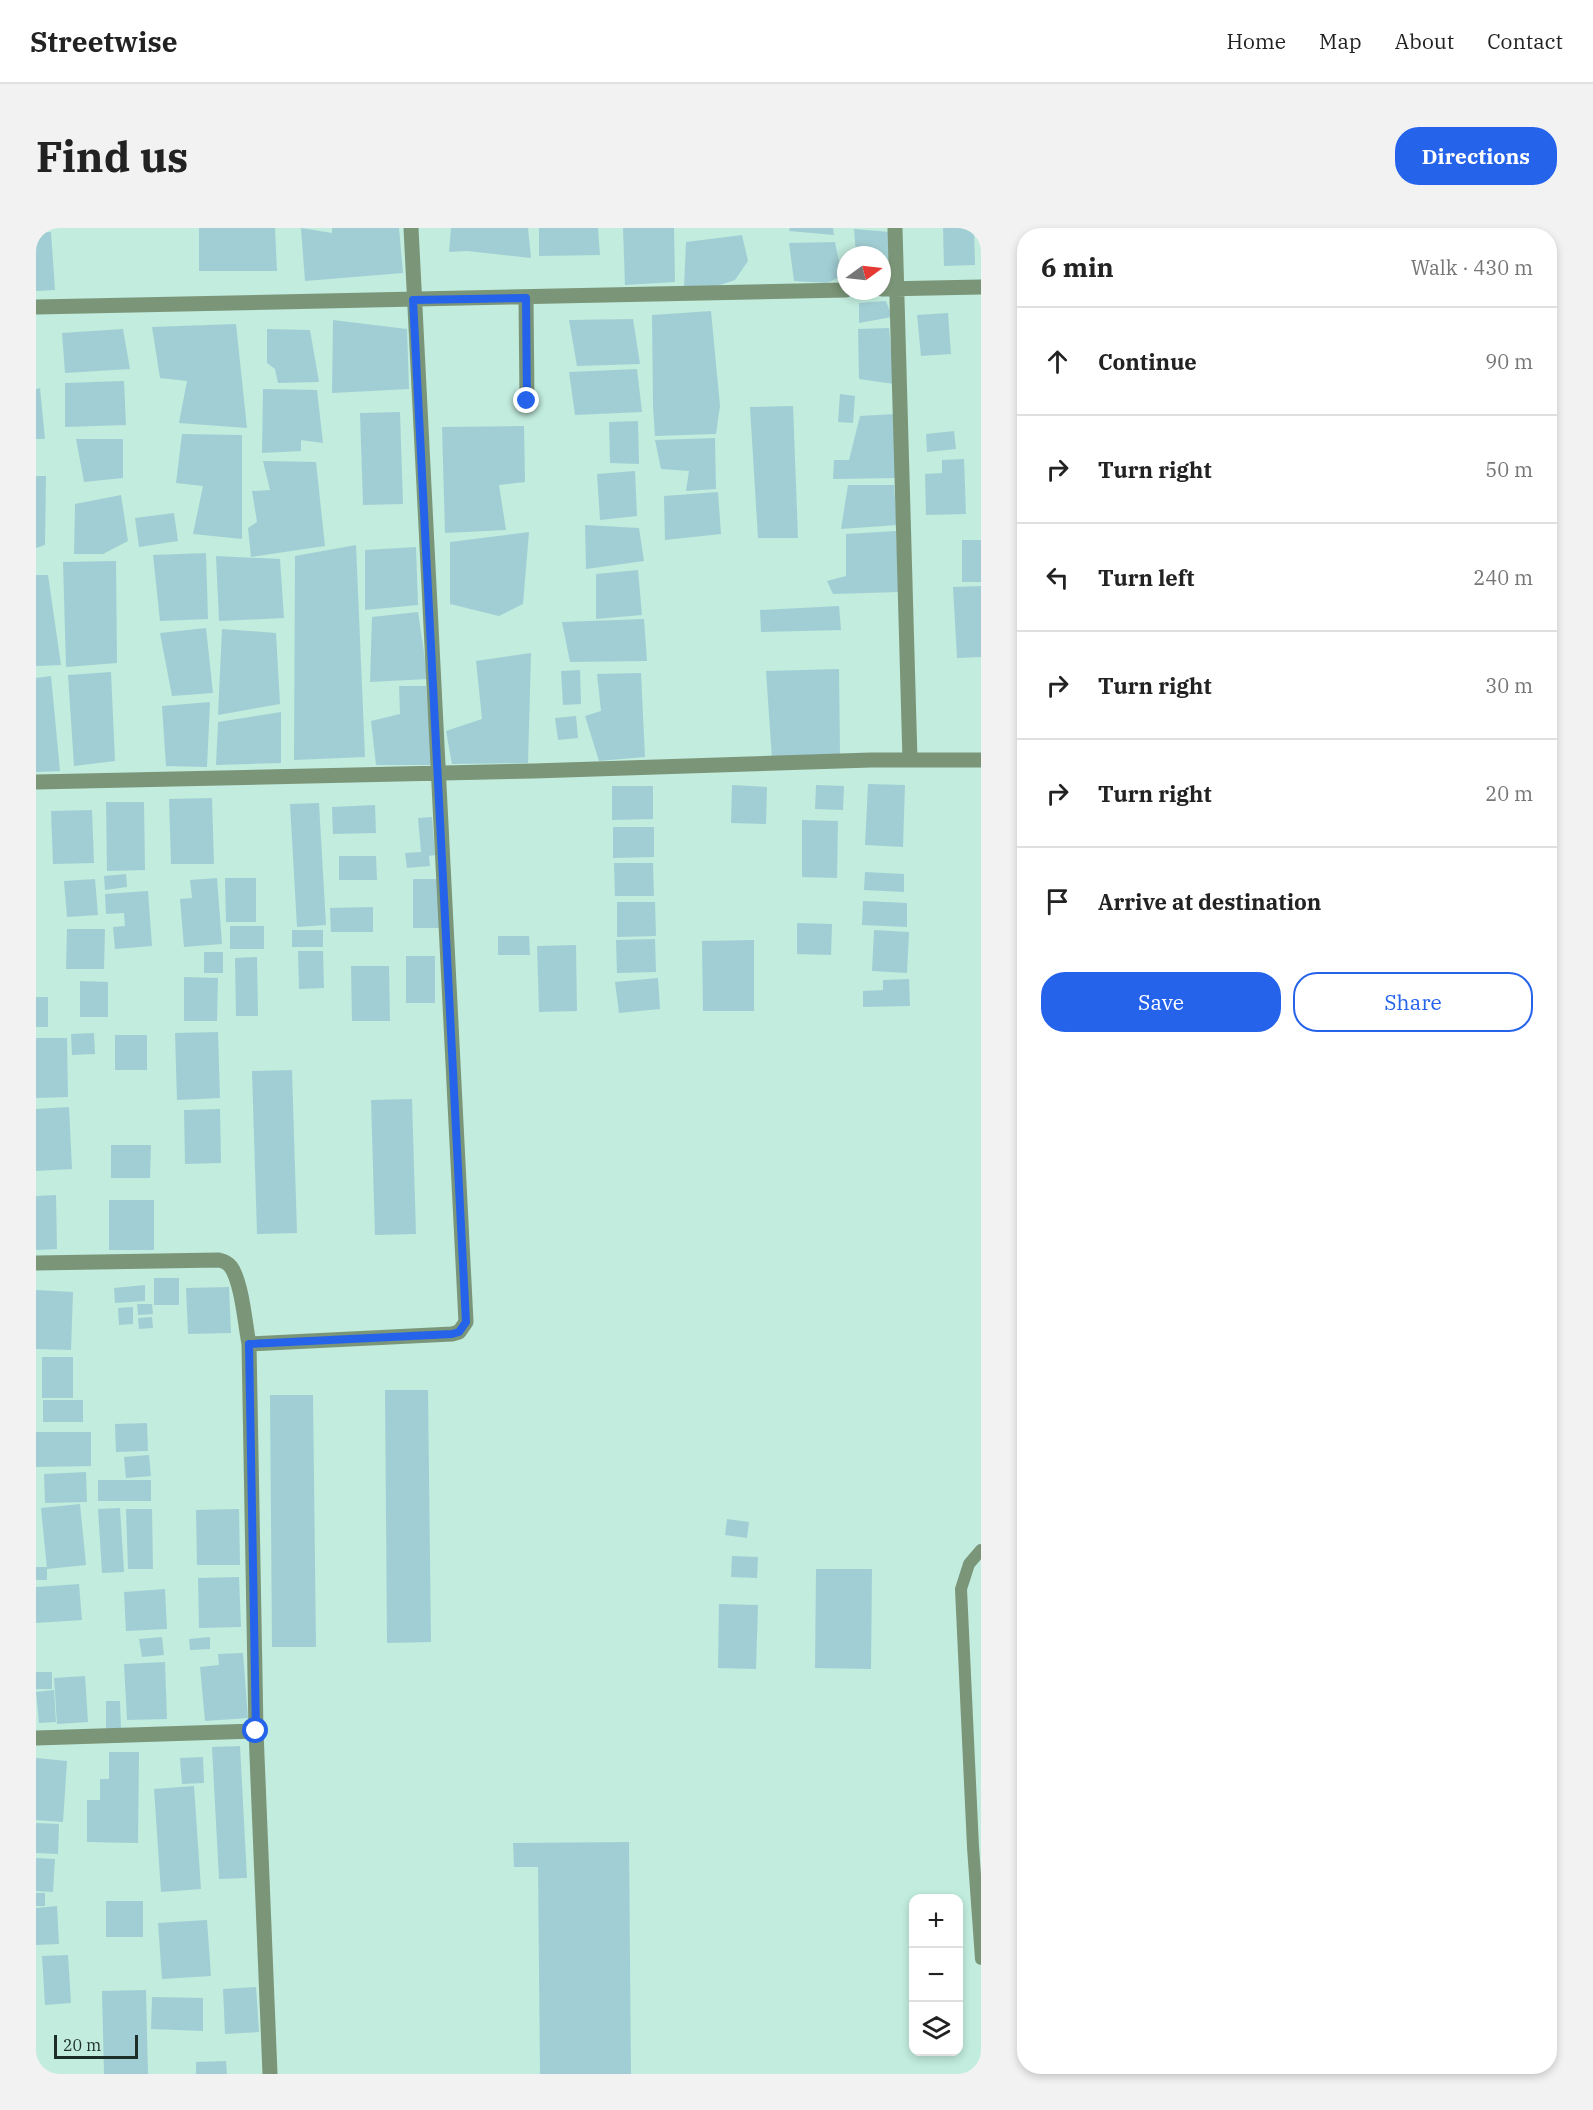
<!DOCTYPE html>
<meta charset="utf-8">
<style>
:root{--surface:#fff;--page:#f2f2f2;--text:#222;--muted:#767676;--line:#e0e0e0;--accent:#2563eb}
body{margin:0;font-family:"IBM Plex Serif",serif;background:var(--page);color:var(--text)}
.controls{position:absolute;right:18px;bottom:18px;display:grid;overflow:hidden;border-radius:12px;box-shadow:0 3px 9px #0003}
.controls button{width:54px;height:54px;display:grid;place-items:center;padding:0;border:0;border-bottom:2px solid var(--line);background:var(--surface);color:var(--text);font:30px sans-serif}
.compass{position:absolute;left:801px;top:18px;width:54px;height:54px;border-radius:50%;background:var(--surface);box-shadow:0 3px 9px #0003;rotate:75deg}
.scale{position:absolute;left:18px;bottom:15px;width:84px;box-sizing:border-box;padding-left:6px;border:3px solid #1d2e29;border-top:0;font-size:16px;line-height:21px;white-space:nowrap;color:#1d2e29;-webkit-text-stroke:4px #c1ecde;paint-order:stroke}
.stop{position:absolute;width:18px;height:18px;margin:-14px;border:4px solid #2563eb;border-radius:50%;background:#fff}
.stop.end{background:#2563eb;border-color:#fff;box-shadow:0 2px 6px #0008}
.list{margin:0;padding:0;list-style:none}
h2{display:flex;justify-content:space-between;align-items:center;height:78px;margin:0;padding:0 24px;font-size:26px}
h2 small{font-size:20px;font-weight:400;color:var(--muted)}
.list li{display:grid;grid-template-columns:39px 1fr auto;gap:18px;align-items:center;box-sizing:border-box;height:108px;padding:0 24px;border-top:2px solid var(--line)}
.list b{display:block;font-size:22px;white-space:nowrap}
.list em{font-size:20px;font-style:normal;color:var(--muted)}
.actions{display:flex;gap:12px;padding:18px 24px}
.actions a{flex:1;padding:14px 0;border:2px solid var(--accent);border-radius:24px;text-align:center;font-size:21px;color:var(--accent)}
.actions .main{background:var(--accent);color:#fff}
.icon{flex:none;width:33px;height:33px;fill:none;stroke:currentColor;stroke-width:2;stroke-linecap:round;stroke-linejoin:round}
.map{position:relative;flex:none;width:945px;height:1846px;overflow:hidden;border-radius:24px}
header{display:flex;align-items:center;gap:36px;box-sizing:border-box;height:84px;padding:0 30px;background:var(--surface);border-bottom:2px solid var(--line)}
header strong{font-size:28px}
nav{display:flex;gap:33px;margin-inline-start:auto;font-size:21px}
.intro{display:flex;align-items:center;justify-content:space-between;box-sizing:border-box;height:144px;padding:0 36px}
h1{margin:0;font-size:42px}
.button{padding:15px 27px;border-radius:24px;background:var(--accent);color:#fff;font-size:21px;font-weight:700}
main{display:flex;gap:36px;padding:0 36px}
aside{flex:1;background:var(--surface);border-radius:24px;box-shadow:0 3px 9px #0003}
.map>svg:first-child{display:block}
</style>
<header>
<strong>Streetwise</strong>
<nav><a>Home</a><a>Map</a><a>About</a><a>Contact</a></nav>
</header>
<div class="intro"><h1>Find us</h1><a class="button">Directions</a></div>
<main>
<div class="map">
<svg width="945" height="1846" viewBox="0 0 945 1846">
<rect width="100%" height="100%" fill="#c1ecde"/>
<path fill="#a1ced4" d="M163 0H239L241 43H163Z
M265 0 296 5V0H363L367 45 269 53Z
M415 0H492L495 30 431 23 413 24Z
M503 0H562L564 27 503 28Z
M587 0H638L639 54 589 57Z
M754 0H797L798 7 753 3Z
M907 0H938L939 37 908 38Z
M818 1 854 4 856 39 846 31V27H840L834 23 820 26Z
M15 4 19 62 0 63V5Z
M706 7 712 33 699 52 675 60 648 59 650 14Z
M799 14 806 48 791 55 758 53 753 15Z
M846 36 855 42 857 54 846 53Z
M850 73 856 89 823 95V75Z
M675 83 684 178 680 206 619 208 617 178 616 87Z
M912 85 915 126 885 128 881 87Z
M597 91 604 136 541 138 533 92Z
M297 92 371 101 373 161 296 165Z
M200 96 211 200 143 195 151 153 124 150 116 99Z
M853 100 858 156 823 151 822 101Z
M87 101 94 141 29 145 26 105Z
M231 101 274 102 283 154 242 155 239 141 231 135Z
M601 141 606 184 539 187 533 144Z
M88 153 90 197 29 199V155Z
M4 160 9 211H0V161Z
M227 161 281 162 287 215 265 212V223L226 225Z
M804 166 819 168 817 195 802 194Z
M757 178 762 310H722L714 179Z
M364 184 367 276 327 277 324 185Z
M859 186 861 250 797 251 798 232H813L824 188Z
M602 193 603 236 574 235 573 194Z
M488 198 489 254 463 257 470 302 409 305 406 199Z
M918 203 920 221 891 224 890 206Z
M146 206 206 207V311L157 306 167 258 140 255Z
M679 210 680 261 650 263 653 243 625 241 619 212Z
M40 211H87V250L48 254Z
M928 231 930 286 890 287 889 246 906 245V232Z
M227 233 280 234 289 318 215 329 212 300 221 294 216 263 234 262Z
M599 243 601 288 564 292 561 246Z
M0 248H10L9 317 0 320Z
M812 257H858L861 297 805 301Z
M682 264 685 306 629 312 628 268Z
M85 267 92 313 67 326H38L39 276Z
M138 285 142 313 103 319 99 290Z
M549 297 603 300 608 333 550 341Z
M860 303 863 364 797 366 791 353 810 348V306Z
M493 304 487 376 463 388 414 376V314Z
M926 312H945V354H926Z
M320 317 329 529 258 532 259 328Z
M380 319 382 377 329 382V322Z
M170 325 172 391 124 393 117 327Z
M180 328 244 331 248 390 183 393Z
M80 333 81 435 30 439 27 334Z
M602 342 606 387 560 391V346Z
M0 347H12L25 437 0 438Z
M945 358V429L921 430 917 359Z
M803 378 805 402 725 404 724 382Z
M382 384 392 451 334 454 336 389Z
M608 391 611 433 534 434 526 394Z
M170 400 177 465 136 468 124 405Z
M186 401 240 405 244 476 182 487Z
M495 425 492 535 416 536 410 503 446 491 440 433Z
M803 441 804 526 736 531 730 443Z
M544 442 545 476 527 477 525 443Z
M75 444 79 533 38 538 32 447Z
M605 445 609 529 563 533 549 488 565 483 561 446Z
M15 448 24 543 0 544V450Z
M363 458H390L396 537H340L335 493 364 486Z
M174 474 171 539 130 538 126 478Z
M245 484V535L180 537 182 494Z
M540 488 542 510 522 512 519 490Z
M832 556 869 557 867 619 829 617Z
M696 557 731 559 730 596 695 595Z
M780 557 808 558 807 582 779 581Z
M576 558H617V591L576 592Z
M176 570 178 636H135L133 571Z
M70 574H108L109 642 71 643Z
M283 575 290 697 261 699 254 576Z
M339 577 340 605 297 606 296 579Z
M56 582 58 635 17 636 15 583Z
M396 589 399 627 393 628 394 638 371 640 369 625 385 624 382 590Z
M766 592 802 593 801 650 766 649Z
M577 599H618V629L577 630Z
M303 628H340L341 652H303Z
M578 635H617L618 668H579Z
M829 644 868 646V664L828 662Z
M90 646 91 659 69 662 68 648Z
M181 650 186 716 148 719 144 671 156 670 154 652Z
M189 650H220V694H190Z
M59 651 62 687 31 689 28 653Z
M377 651H402L403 700H377Z
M112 663 116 718 79 721 77 699 89 698 88 685 70 686 69 666Z
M827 673 871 675V699L826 697Z
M581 674H619L620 708 581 709Z
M337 679V704H295L294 680Z
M761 695 796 696 795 727 761 726Z
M194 698H228V721H194Z
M31 701H69L68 741H30Z
M256 702H287V719H256Z
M838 702 873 704 871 745 836 743Z
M462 708H493L494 727H462Z
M619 711 620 744 581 745 580 712Z
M718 712V783H667L666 713Z
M540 717 541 783 503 784 501 718Z
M262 723H287L288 760 263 761Z
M168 724H187V745H168Z
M370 728H399V775H370Z
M221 729 222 788H200L199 730Z
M315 738H353L354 793H316Z
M148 749 182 750 181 793H148Z
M622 750 624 781 583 785 579 754Z
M873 751 874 778 827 779V763L847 762V752Z
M44 753 72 754V789H44Z
M0 769H12V799H0Z
M182 804 184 870 141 872 139 805Z
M58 805 59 826 36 827 35 806Z
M79 807H111V842H79Z
M0 810H31L32 869 0 870Z
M256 842 261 1005 221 1006 216 843Z
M376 871 380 1006 339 1007 335 872Z
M33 879 36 941 0 943V881Z
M184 881 185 935 149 936 148 882Z
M75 917H115L114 950H75Z
M20 967 21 1021 0 1022V968Z
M73 972H118V1022H73Z
M118 1050H143V1077H118Z
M109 1057V1073L79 1075 78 1060Z
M193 1059 195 1105 152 1106 150 1060Z
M0 1062 37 1064 35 1122 0 1121Z
M101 1076H116L117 1086 102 1087Z
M97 1079V1096L83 1097 82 1080Z
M116 1089 117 1100 103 1101 102 1090Z
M6 1129H37V1170H6Z
M349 1162H392L395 1414 351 1415Z
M234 1167H277L280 1419H236Z
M7 1172H47V1194H7Z
M111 1195 112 1223 80 1224 79 1196Z
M0 1204H55V1238L0 1239Z
M113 1227 115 1248 90 1250 88 1229Z
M50 1244 51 1274 9 1275 8 1246Z
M62 1252H115V1273H62Z
M44 1276 50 1337 11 1341 5 1280Z
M84 1280 88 1344 66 1345 62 1281Z
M90 1281H116L117 1341H92Z
M203 1281 204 1337H161L160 1282Z
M691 1291 713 1294 711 1310 689 1307Z
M696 1328 722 1329 721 1350 695 1349Z
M0 1339H11V1352H0Z
M780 1341H836L835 1441 779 1440Z
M203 1349 205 1399 163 1400 162 1350Z
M43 1356 46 1392 0 1395V1359Z
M129 1361 131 1401 90 1403 88 1364Z
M683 1376 722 1377 720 1441 682 1440Z
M126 1409 128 1427 106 1429 103 1411Z
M174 1409V1421L154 1422 153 1411Z
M207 1425 212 1490 169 1493 164 1439 183 1437 182 1426Z
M129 1434 131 1491 91 1492 88 1436Z
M0 1444H16V1461H0Z
M49 1448 52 1494 21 1496 18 1450Z
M18 1462 20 1494 3 1495 0 1464Z
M70 1473H84L85 1501H70Z
M204 1518 211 1650 183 1651 176 1519Z
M73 1524H103L102 1615 51 1614V1572H64V1551H73Z
M167 1529 168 1555 146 1556 144 1530Z
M0 1530 31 1533 27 1594 0 1592Z
M158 1558 165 1661 125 1664 118 1561Z
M0 1595 23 1596 22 1626 0 1625Z
M593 1614 595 1846H504L502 1639H478L477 1615Z
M0 1630 19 1631 17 1664 0 1663Z
M0 1665H9V1678H0Z
M70 1673H107V1709H70Z
M21 1678 23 1716 0 1717V1680Z
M171 1692 175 1748 126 1751 122 1695Z
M32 1727 35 1775 9 1777 6 1728Z
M220 1759 223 1804 189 1806 187 1761Z
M110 1762 112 1846H68L66 1763Z
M116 1769 167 1770V1803L115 1801Z
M190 1833 191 1846H160V1834Z"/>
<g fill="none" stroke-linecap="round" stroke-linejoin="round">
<path stroke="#7b9578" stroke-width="12" d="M945 1322 933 1336 925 1361 937 1619 945 1731"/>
<path stroke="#7b9578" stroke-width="15" d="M859 0 874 532
M846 61 945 59
M490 70 491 173
M0 79 810 62
M0 554 498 543 835 532H945
M0 1035 183 1032C188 1033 192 1035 195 1039 206 1055 209 1096 213 1116
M0 1510 220 1503
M234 1846 220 1503 213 1116 416 1106 423 1104 430 1094 375 0"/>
</g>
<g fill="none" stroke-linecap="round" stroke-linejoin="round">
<path stroke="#2563eb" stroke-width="8" d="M220 1503 213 1116 416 1106 423 1104 430 1094 377 72 490 70 491 173"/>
</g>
</svg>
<div class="controls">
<button>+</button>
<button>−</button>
<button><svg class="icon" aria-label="layers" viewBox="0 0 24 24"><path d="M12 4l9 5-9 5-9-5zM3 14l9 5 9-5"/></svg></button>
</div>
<svg class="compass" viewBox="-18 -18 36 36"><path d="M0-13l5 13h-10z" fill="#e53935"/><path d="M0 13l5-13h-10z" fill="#767676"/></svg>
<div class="scale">20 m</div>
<div class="stop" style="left:220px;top:1503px"></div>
<div class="stop end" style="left:491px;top:173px"></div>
</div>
<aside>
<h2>6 min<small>Walk · 430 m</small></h2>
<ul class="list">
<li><svg class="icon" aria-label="ahead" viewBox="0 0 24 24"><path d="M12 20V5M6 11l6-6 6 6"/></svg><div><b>Continue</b></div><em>90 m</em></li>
<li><svg class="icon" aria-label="right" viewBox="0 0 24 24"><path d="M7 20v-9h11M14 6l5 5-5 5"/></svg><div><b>Turn right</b></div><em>50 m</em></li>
<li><svg class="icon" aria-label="left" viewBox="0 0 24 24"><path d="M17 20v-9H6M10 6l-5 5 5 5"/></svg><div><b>Turn left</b></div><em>240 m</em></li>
<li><svg class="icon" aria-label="right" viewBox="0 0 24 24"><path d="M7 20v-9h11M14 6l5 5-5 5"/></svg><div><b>Turn right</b></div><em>30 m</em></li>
<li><svg class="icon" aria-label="right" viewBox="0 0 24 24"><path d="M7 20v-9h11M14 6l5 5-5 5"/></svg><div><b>Turn right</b></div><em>20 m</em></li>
<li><svg class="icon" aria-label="arrive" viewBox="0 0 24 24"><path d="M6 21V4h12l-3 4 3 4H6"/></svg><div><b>Arrive at destination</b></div></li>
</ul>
<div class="actions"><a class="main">Save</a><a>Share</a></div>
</aside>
</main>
